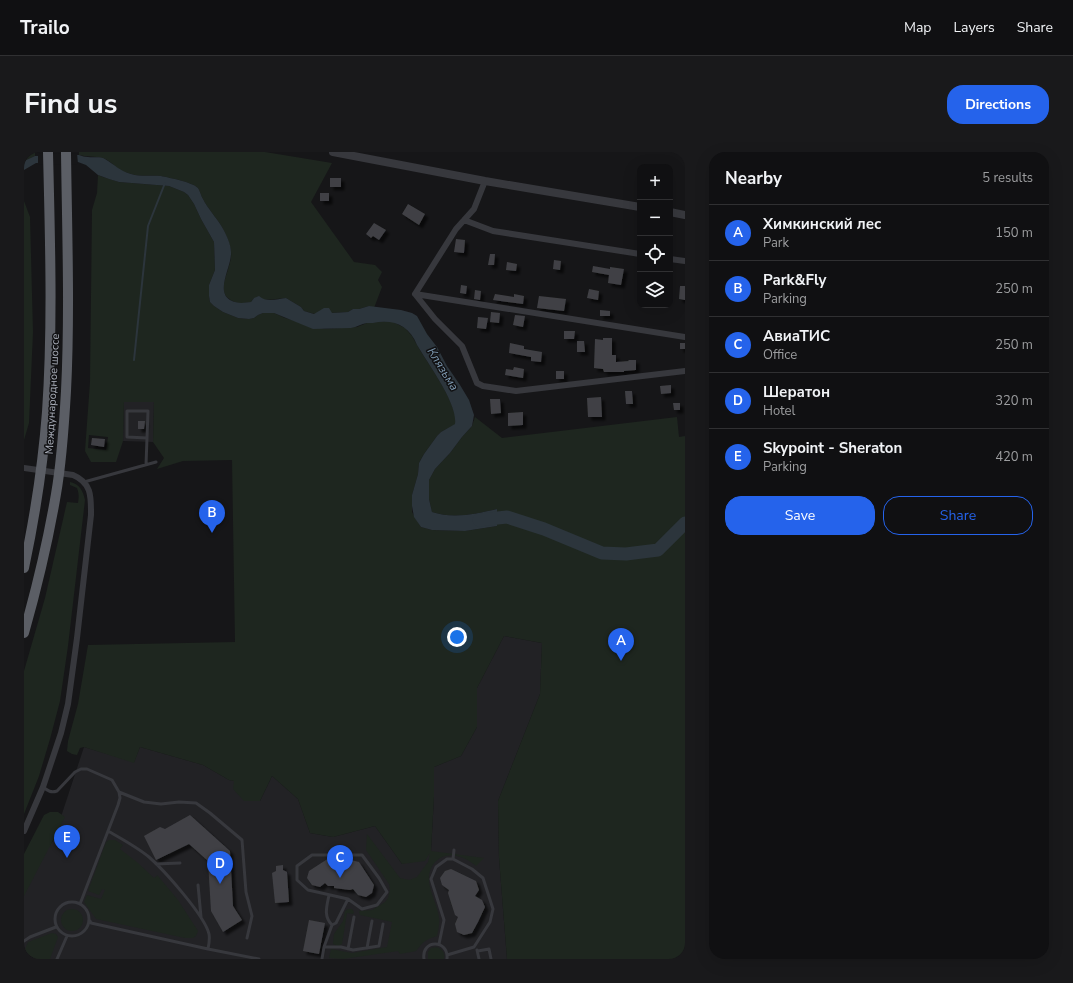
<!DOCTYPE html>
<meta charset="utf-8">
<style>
:root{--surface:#101012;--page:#19191b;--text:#f1f3f6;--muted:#9c9d9f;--line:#303032;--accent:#2563eb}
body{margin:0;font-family:"Nunito Sans",sans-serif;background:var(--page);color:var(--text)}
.controls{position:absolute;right:12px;top:12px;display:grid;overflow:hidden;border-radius:8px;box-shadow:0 4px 16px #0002}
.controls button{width:36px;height:36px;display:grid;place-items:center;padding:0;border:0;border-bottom:1px solid var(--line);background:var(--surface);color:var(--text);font:20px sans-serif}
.you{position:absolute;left:433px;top:485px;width:14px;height:14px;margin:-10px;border:3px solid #fff;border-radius:50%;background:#1a73e8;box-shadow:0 0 0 6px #1a73e833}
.badge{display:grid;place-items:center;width:26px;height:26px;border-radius:50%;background:var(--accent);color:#fff;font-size:13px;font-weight:700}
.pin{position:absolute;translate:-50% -33px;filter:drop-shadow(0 1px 2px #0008)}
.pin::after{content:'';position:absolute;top:21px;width:14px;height:12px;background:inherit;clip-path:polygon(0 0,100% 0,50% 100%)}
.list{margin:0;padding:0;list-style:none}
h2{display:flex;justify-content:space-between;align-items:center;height:52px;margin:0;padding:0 16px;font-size:17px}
h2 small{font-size:13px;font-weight:400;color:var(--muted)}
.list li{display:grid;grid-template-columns:26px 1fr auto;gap:12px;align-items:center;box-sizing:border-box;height:56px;padding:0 16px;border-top:1px solid var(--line)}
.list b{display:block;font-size:15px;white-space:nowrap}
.list p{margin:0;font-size:13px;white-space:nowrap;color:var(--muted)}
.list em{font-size:13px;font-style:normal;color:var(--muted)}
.actions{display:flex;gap:8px;padding:12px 16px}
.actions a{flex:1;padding:9px 0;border:1px solid var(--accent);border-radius:16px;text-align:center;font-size:14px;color:var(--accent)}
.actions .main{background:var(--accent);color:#fff}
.icon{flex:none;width:22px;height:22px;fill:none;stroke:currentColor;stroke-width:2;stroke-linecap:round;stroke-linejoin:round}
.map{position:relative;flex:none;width:661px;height:807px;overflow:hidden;border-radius:16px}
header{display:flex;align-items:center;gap:24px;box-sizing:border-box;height:56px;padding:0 20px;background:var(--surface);border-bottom:1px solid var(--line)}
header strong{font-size:19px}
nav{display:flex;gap:22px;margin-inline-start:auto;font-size:14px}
.intro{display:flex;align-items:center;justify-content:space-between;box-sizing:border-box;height:96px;padding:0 24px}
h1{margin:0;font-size:28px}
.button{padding:10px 18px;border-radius:16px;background:var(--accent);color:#fff;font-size:14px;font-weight:700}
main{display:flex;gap:24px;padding:0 24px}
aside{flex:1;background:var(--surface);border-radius:16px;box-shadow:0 4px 16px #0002}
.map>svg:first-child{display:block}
</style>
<header>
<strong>Trailo</strong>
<nav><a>Map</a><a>Layers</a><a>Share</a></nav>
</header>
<div class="intro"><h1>Find us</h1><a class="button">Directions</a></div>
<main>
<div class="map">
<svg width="661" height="807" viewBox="0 0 661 807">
<defs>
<filter id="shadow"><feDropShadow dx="3.5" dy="3.5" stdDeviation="1" flood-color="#0009"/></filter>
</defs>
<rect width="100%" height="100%" fill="#161618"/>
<path fill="#222225" d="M100 249 130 250 129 290 99 289Z
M480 484 518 491 516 542 474 649 475 706 483 807H0V724L29 689 60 595 110 610 116 595 179 613 205 628 210 629 236 649 248 624 274 647 286 681 309 685 351 674 378 712 407 699 410 645V615L437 604 453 575V536Z"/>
<path fill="#1e261f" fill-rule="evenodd" d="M0 0H11V4L0 9Z
M55 0H241L308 11 287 50 330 110 351 113 358 120 354 128 358 135 350 156 345 154 335 157H329L324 160 291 162 280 159 277 155 262 146C250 147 243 149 230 146L227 150C218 152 211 152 204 146 192 136 209 114 207 100 206 91 202 83 198 75 192 65 184 57 179 47 177 44 176 39 174 36 168 30 146 26 137 24 127 23 117 25 107 22 103 21 97 19 93 16 89 12 84 8 79 6 71 4 62 5 55 3Z
M74 23 79 25 95 30 145 34 160 40 164 43 170 52 177 67 190 90 191 118 185 133V144L186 150 190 154 199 160 214 166 225 167 230 166 234 163 239 161H250L261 166 300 177 333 175 343 171 364 169 369 170 381 176 388 184 393 193C404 212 434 252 432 272L417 280 413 284 400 302 395 311 394 322 388 343V360L397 375 408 378 441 379 473 374V357C452 362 429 367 408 360L405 347V328L411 317 426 301 438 285 448 274 451 265 478 286 653 265 655 285 661 284V807H483L475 706 474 649 516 542 518 491 480 484 453 536V575L437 604 410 615V645L407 699 460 706 452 714C444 707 432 701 421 704 417 705 414 707 411 710 396 728 413 747 415 766 416 772 414 778 413 784 402 787 399 790 392 799L376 802 374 799 319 807 305 806 307 797 328 801 363 795 368 770 336 763 335 760V759L348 758 361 750 364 746 366 738 365 732 342 698 343 682 376 726 385 728 393 725 404 710 406 701 401 709 378 712 351 674 309 685 286 681 274 647 248 624 236 649H220L209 637 210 629 205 628 179 613 116 595 110 611 60 595 56 596 53 603 48 602 43 599 44 589 54 552 64 493 211 490 208 308 159 309 133 317 140 306 129 290 130 250H100L99 289 92 310H67L61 299 66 230 68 58 73 41ZM65 283 84 285 82 298 64 296Z
M0 49 6 65 9 180 5 271 0 288Z
M46 330C56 332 59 339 61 348L44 494 36 549 26 587 15 624 0 662V519L21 446 43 350 54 351C55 345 55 341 53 336L46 333Z
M26 660H34L41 665 0 744V702L20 663Z
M85 688H91L99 693 96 697 114 711 130 726 134 723V724L154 748 174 779 172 784 169 786H161L72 767 60 750 63 743 77 747 81 738 78 737 75 743 64 739 82 690Z
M37 768a11 11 0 1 1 22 0a11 11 0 1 1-22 0Z
M324 757H328L330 760 329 762 323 761 318 792 314 794 309 792 310 782 319 769 321 759Z
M28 781 32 782 34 785 26 807H0V800L4 790Z
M413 795C419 798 421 800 420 807H404V800L407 796Z"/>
<path fill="#2c353c" d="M55 3C58 4 61 5 64 5 70 6 76 4 81 7 91 13 96 19 107 22 117 25 127 23 137 24 146 26 168 30 174 36 176 39 177 44 179 47 184 57 192 65 198 75 202 82 207 92 207 100 208 114 191 139 206 148 214 152 219 151 227 150L230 146 235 144C243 151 253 147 262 146L277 155 280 159 290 162 300 156H305L308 161 324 160 329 157H335L345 154 377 158 388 161 393 164 403 182 413 195 423 214 436 233 445 248 450 263 448 274 438 285 426 301 411 317 405 328V347L408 360C429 367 452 362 473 357V374L441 379 408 378 397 375 390 365 388 354V343L394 322 395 311 400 302 413 284 417 280 431 272C434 252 404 212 393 193 385 173 369 167 349 171 347 171 345 171 343 171 337 172 333 175 327 176L289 177 250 161H239L234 163 230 166 225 167 214 166 199 160 190 154 186 150 185 144V133L191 118 190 90 177 67 170 52 164 43 160 40 145 34 95 30 85 27 74 23 62 13 54 10 12 11 0 18V9L11 4Z"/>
<path fill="#161618" d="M53 1 54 12 14 13V2Z"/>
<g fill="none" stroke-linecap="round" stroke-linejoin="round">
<path stroke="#2c353c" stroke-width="2" d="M110 208 124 74 141 31"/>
<path stroke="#2c353c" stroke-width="13" d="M455 368 483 365 520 377 578 401 602 402 634 398 661 371"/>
</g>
<path fill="#404145" filter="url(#shadow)" d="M306 26H317V35H306Z
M296 41H305V49H296Z
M384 52 401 62 395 73 378 62Z
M350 71 362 78 355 88 349 84 347 86 342 82Z
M432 87 441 88 440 101 430 100Z
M466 102H471L470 113H464Z
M530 108 537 109 536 118 529 117Z
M483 110 493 112 492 119 482 118Z
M569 114 586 117V115L600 117 597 133 584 131 585 123 568 120Z
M437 133 443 134 442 142 436 141Z
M656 134H661V148L655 147Z
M565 137 575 139 574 148 563 146Z
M451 138 457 139 456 148 450 147Z
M471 142 490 145V142L500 144 499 152 469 148Z
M515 144 542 147 540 159 513 156Z
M576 158 586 159V164H576Z
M467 160 476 161 475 171 466 170Z
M491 163 501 164 499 175 489 173Z
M454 165 464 166 462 177 453 176Z
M540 179H551L550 187H540Z
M579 186H588V203H592V210L605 209 604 208H612V218L600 219V220H580L579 217 570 216 571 187 579 188Z
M553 189H560L561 200H553Z
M486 191 500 194V197L518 200 517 210 507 209V205L485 201Z
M656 191H661V197H656Z
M490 215 500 217 499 226 481 223 482 217 489 218Z
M532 219H540V227H532Z
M647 233V241L637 242 636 234Z
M601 239H608L609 252H602Z
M577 245 578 265H564L563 246Z
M466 247H476L477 261 467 262Z
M649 251H656V258H650Z
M499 260V273L484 274V261Z
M114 269H121L120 277H114Z
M68 286 81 287 80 295 67 293Z
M166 663 206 699 209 754 218 768 199 780 187 759 184 709 165 692 132 708 120 684 136 675 141 677Z
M305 706H316L321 713 327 708 335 710 350 733 348 741 342 745 334 743 329 737 326 738 310 736V734H304L301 731 296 735 288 733 283 726 285 719Z
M259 713V718L263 720 265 750 251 751 248 721 252 719V714Z
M427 717 452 729 455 738 451 744 458 748 461 755 454 770 448 781 440 783 433 780 431 772 434 765 431 763 424 741 425 738 418 733 416 726 421 719Z
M285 768 301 771 295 802 279 799Z"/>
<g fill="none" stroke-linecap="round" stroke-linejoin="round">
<path stroke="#37383d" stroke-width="3" d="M122 313 124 259H103V285L123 286
M60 330 132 310
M19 635C24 639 27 641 33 639L51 620 57 617H63L88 628 95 640 96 646 94 653 56 752
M95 640 120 650 137 652 155 650 172 651 186 661 218 688 222 740 228 764 223 786
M84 679C98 687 113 695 125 705 140 718 181 764 185 782 186 787 185 792 184 797
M288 703H338L355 726 363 740 353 753 338 757 324 747 284 738 273 728V714Z
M429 707 430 698
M132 712 156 711
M174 733 177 765
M305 743C303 754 299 764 308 773
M31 767a17 17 0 1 1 34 0a17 17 0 1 1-34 0Z
M66 769 67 771 184 797 235 807
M0 789 6 785 32 775
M415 792 420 768 407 727 412 715 423 707H429L448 717 459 726 469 757 466 770 450 795 423 803
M300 795H317L329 798 355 794 359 772
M343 796 348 769
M324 797 330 765
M453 798 455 807
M454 799 465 797 467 807
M33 807 43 784
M298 807 300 795 308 773 312 771 324 747
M400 807C397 787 425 787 423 807"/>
<path stroke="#37383d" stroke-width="6" d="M440 68 469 79 616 102
M646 107 661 109
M391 142 411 167 438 194 453 231 459 234 492 239 661 219
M391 142 661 185
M391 142 432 77 450 57 461 29
M0 316 49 323C68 331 67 345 67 363L53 486 44 552 37 581 19 635 0 679"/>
<path stroke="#37383d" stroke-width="8" d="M309 0 461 29 616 55
M646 60 661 63"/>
<path stroke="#5b5e65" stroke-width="10" d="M0 416C11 364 19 312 23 260 29 174 26 86 24 0
M0 481C13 435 24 389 32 342 38 308 40 274 42 239 46 160 43 80 42 0"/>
</g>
<g text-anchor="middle" stroke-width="3" stroke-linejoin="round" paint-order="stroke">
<g font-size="11" fill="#a8adb8" stroke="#111113">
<text transform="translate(28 242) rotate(-87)" y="4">Международное шоссе</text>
</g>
<g font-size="12" font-style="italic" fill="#7f9bb3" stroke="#111113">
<text transform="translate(419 217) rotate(58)" y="4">Клязьма</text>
</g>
</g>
</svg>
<div class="controls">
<button>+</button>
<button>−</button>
<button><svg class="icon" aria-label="locate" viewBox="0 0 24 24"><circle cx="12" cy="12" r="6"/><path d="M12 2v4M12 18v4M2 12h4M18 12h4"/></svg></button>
<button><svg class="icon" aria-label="layers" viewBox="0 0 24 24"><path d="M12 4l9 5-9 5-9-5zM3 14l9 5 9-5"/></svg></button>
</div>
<div class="you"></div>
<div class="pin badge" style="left:597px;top:509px">A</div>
<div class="pin badge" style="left:188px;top:381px">B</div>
<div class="pin badge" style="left:316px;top:726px">C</div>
<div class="pin badge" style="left:196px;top:732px">D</div>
<div class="pin badge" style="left:43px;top:706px">E</div>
</div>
<aside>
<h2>Nearby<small>5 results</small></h2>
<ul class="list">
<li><span class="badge">A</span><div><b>Химкинский лес</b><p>Park</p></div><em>150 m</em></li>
<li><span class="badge">B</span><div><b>Park&amp;Fly</b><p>Parking</p></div><em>250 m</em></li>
<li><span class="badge">C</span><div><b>АвиаТИС</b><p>Office</p></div><em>250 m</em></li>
<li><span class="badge">D</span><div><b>Шератон</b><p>Hotel</p></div><em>320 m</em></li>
<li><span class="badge">E</span><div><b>Skypoint - Sheraton</b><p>Parking</p></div><em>420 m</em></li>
</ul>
<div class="actions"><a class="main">Save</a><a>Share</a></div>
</aside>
</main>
